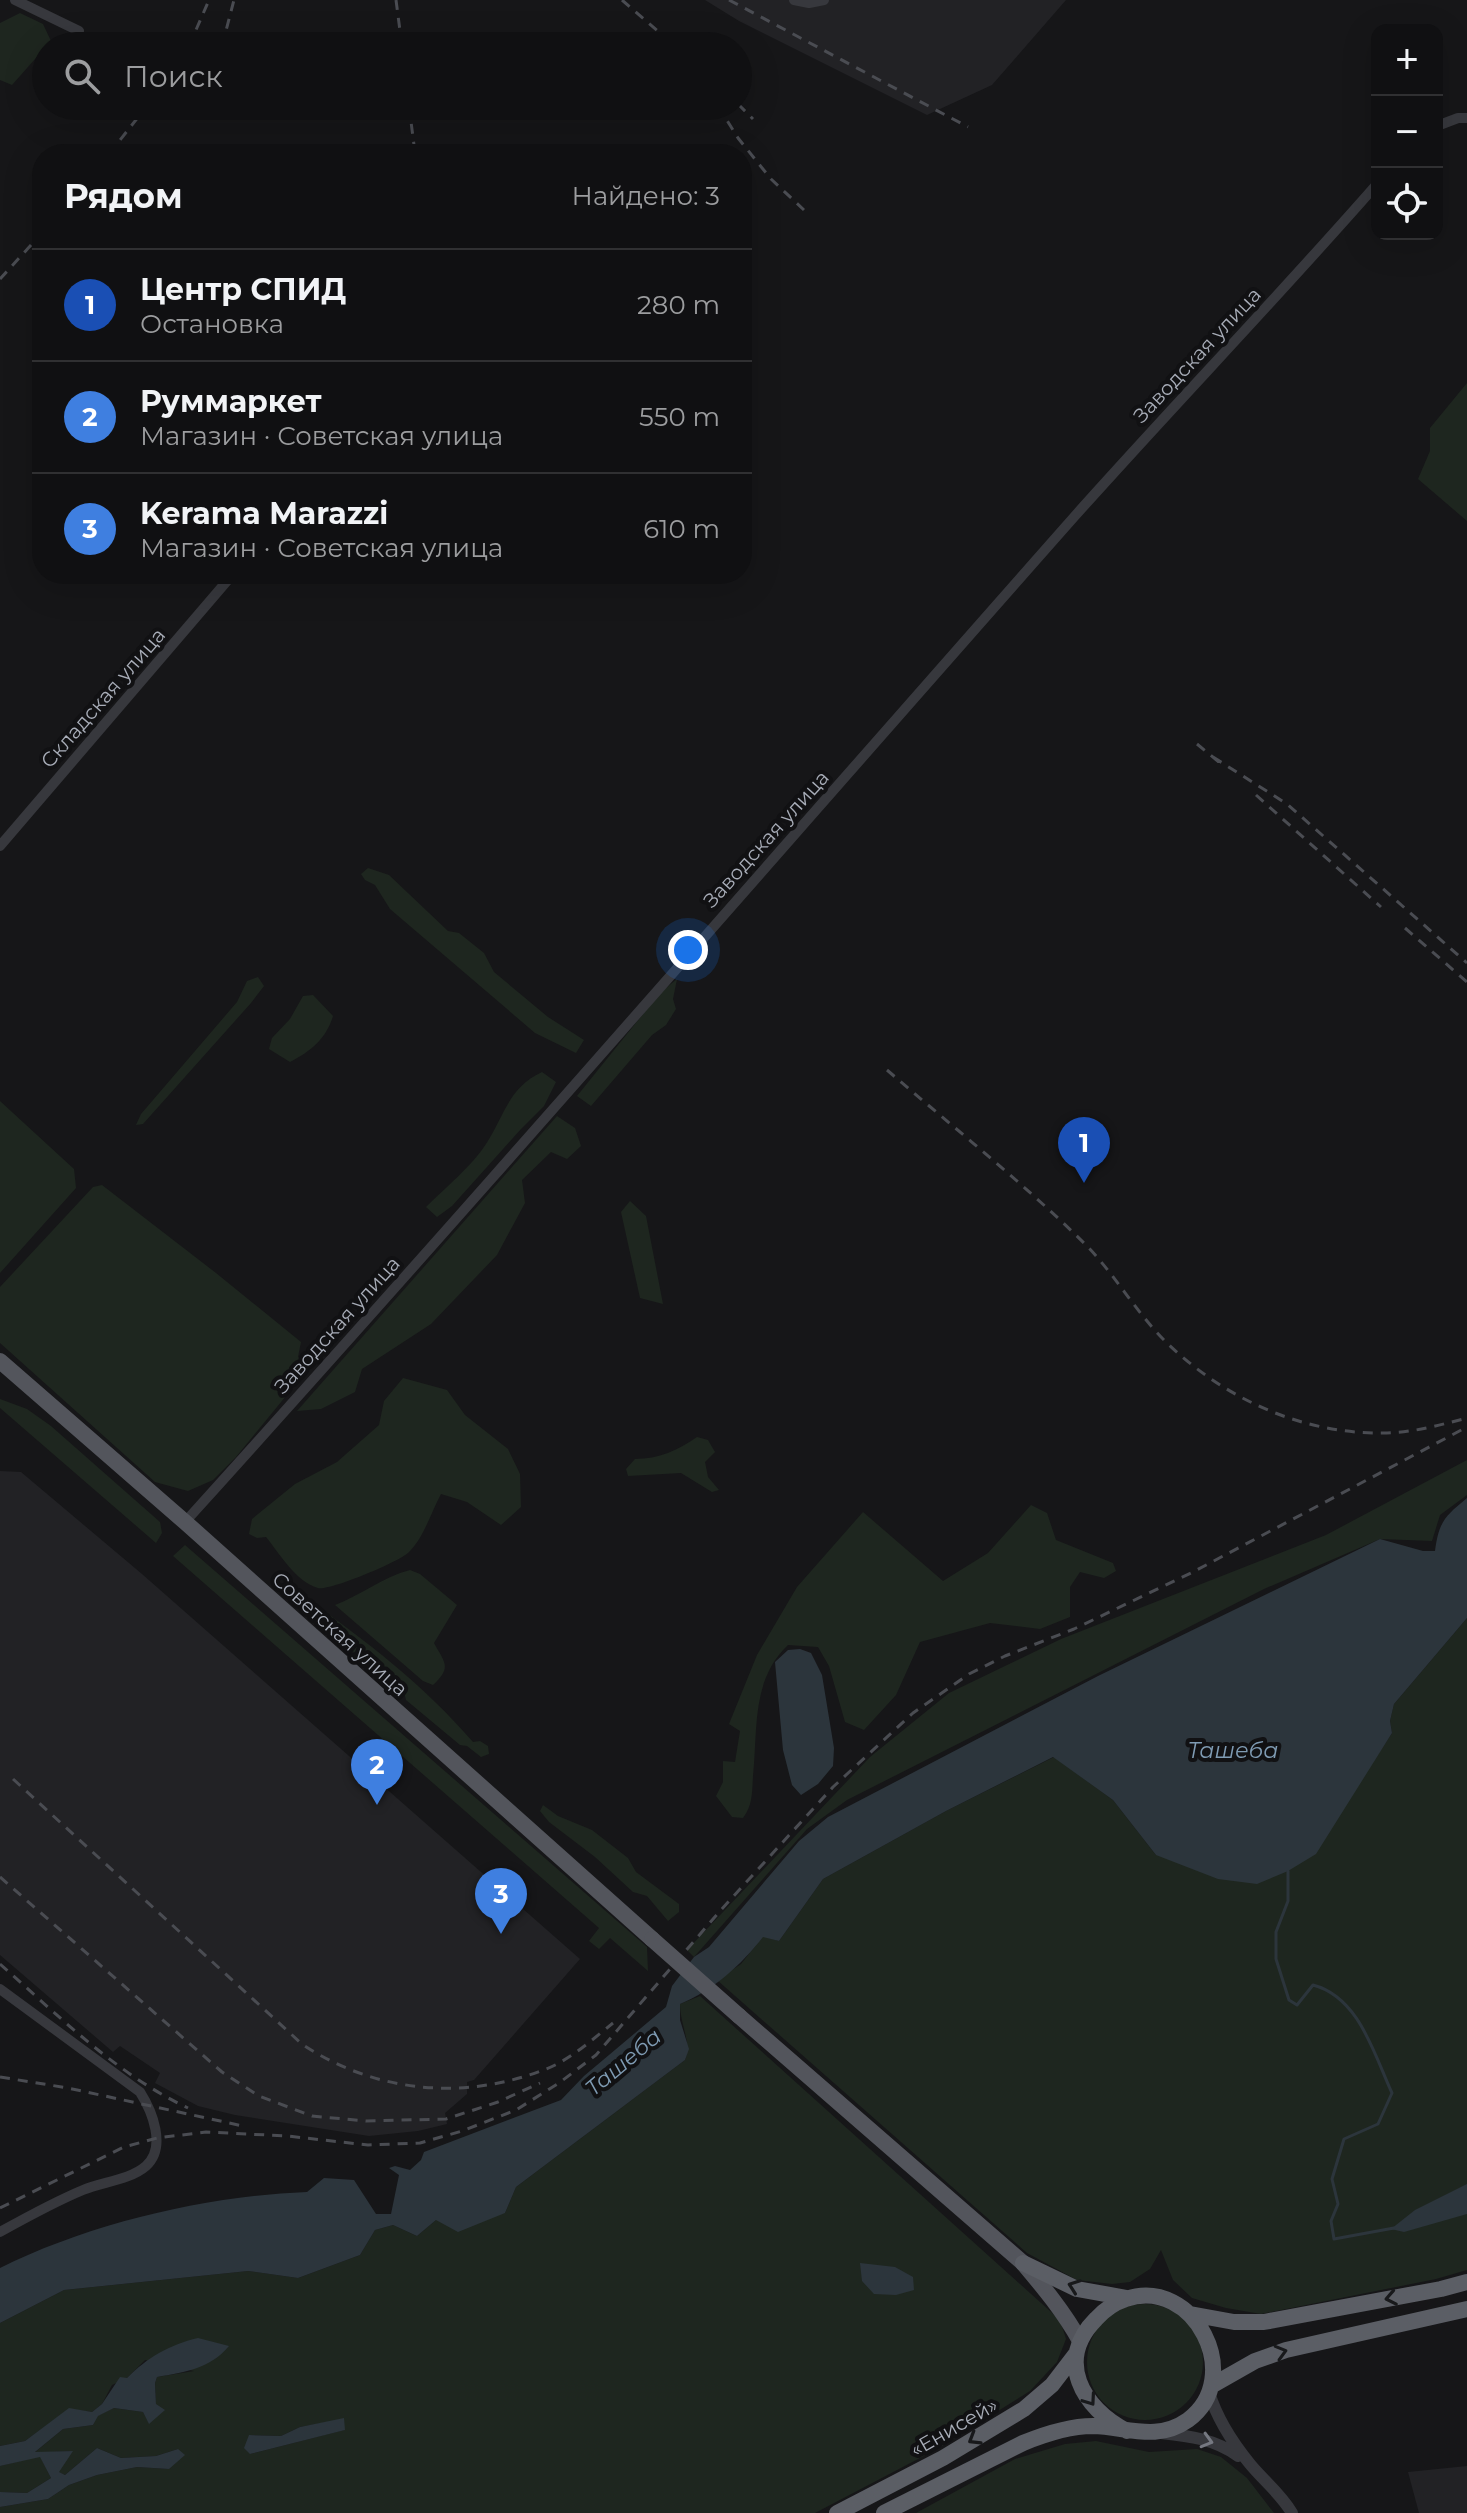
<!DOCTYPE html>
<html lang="ru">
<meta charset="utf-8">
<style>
:root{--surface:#101012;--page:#1e1e20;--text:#f1f3f6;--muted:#9c9d9f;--line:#303032;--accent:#8c9099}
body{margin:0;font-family:Montserrat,sans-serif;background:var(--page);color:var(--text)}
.controls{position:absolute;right:24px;top:24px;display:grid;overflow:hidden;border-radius:16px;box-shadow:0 8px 32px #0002}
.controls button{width:72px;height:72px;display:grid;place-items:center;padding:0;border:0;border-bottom:2px solid var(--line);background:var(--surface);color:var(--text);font:40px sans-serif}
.you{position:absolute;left:688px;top:950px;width:28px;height:28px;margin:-20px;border:6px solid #fff;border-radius:50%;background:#1a73e8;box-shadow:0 0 0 12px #1a73e833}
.badge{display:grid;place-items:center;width:52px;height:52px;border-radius:50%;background:var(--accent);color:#fff;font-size:26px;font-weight:700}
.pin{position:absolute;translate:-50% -66px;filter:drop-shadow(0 2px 4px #0008)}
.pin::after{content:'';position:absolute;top:42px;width:28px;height:24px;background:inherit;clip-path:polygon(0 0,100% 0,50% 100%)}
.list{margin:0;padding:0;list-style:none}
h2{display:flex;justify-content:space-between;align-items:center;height:104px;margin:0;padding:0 32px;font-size:34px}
h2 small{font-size:26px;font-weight:400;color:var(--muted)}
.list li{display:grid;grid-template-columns:52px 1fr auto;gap:24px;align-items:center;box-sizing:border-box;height:112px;padding:0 32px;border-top:2px solid var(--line)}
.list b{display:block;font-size:30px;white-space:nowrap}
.list p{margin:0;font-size:26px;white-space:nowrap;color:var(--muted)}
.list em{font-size:26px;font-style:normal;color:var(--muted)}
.icon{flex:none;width:44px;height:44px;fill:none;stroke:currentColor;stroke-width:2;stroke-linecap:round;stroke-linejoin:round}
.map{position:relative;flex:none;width:1467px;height:2513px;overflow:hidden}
.search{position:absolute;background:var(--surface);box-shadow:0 8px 32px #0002;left:32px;top:32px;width:720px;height:88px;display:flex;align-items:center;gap:20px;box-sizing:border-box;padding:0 28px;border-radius:44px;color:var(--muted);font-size:30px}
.panel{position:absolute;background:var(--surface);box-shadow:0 8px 32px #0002;left:32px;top:144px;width:720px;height:440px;border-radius:32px}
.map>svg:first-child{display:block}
</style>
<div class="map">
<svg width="1467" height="2513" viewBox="0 0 1467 2513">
<rect width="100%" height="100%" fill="#161618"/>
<path fill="#222225" d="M705 0H1066L992 85 927 115 739 21Z
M0 1471 21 1472 142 1574 580 1959 474 2080 467 2082V2094L445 2113 447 2124 418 2131 369 2136 235 2115 198 2106 155 2083 160 2073 120 2046 113 2052 0 1955Z
M1467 2466V2513H1419L1408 2472Z"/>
<path fill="#1e261f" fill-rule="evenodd" d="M20 13 43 24 51 41 12 85 0 80V23Z
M1467 383V521L1418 479 1430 451V428Z
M368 868 389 875 448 931 459 933 484 953 494 972 548 1017 584 1040 576 1053 535 1033 390 909 375 885 365 880 361 874Z
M258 977 264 986 251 1003 143 1124 136 1125 141 1114 237 1002 247 981Z
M677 979 673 999 676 1009 666 1025 652 1035 591 1106 577 1096 660 993Z
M313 995 333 1016C326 1039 311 1051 290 1062L269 1049 272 1038 290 1019 303 996Z
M542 1072 556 1082 544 1106 521 1129 452 1206 437 1217 426 1207C445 1188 472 1166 486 1144 505 1115 508 1088 542 1072Z
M0 1101 74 1169 76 1188 0 1273Z
M557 1116 575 1128 581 1146 567 1159 551 1152 522 1180 525 1203 497 1255 431 1324 362 1369 355 1392 321 1409 297 1411Z
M102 1185 216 1273 301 1342 298 1357 301 1359 304 1374 236 1457 213 1480 188 1491 155 1482 0 1343V1287L93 1187Z
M630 1201 646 1216 663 1304 640 1298 621 1212Z
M403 1378 447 1390 465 1415 508 1449 520 1474 521 1507 501 1525 467 1502 441 1494C431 1512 424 1538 408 1553 398 1562 330 1591 318 1588 295 1581 280 1554 266 1537L257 1538 249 1534 252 1519 295 1484 337 1462 379 1425 384 1401Z
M0 1399 27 1409 51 1426 160 1522 162 1533 156 1543 0 1408Z
M697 1437 708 1440 715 1452 705 1462 708 1477 719 1490 712 1492 681 1473 628 1476 626 1469 635 1459C659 1459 678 1450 697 1437Z
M1467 1460V1495L1440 1515 1432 1541 1380 1539 1264 1589 847 1800 807 1829 694 1957 687 1950 870 1757 949 1693 1061 1639 1326 1535Z
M1031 1505 1047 1513 1056 1540 1113 1563 1116 1571 1104 1578 1080 1572 1070 1587V1617L1040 1629 990 1623 920 1642 896 1695 864 1730 845 1722 829 1666 818 1647 788 1645C751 1680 758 1729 753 1776 752 1791 753 1805 743 1818L732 1817 716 1796 723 1782V1761L735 1762 740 1731 729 1724 757 1655 797 1587 863 1512 943 1581 988 1553Z
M185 1545 647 1947 648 1971 610 1938 599 1949 589 1941 599 1928 173 1556Z
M410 1570 420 1574 457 1605 434 1643C445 1663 452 1667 433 1685L423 1681 335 1605C361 1595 383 1577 410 1570Z
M303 1596C364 1639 424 1685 473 1742L480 1741 488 1746 489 1754 481 1757 467 1746 460 1745 406 1700 404 1692C384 1687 371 1670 359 1653L347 1650 317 1618 304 1612 297 1604Z
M1467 1618V2270L1436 2279 1261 2314 1226 2308 1192 2298 1173 2280 1161 2250 1150 2269 1130 2282 1112 2284 1077 2280 1027 2253 717 1980 741 1964 763 1936 779 1941 823 1879 946 1811 1054 1757 1113 1800 1156 1855 1354 1791 1392 1733 1390 1721 1394 1704Z
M543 1805 558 1816 592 1830 628 1858 636 1872 679 1904V1912L668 1921 647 1896 633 1892 595 1857 549 1822 540 1811Z
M700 1996 1060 2320 1066 2339 1057 2362 1030 2391 939 2448 815 2513H0V2507L48 2499 69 2485 97 2475 137 2467 169 2469 178 2449 156 2456 121 2458 97 2448 65 2475 58 2472 72 2451 34 2453 63 2429 93 2425 97 2416 114 2408 143 2412 149 2423 156 2404 155 2383 157 2377 194 2371 145 2360 127 2378 112 2385 102 2404 92 2412 69 2409 25 2441 0 2446V2323L64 2290 248 2271 298 2278 360 2255 375 2230 393 2225 417 2236 436 2220 505 2213 516 2187 685 2060C692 2042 680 2025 680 2004ZM344 2419V2430L250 2454 249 2435 281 2436 300 2427Z
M1087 2362a58 58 0 1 1 116 0a58 58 0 1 1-116 0Z
M1096 2441 1149 2452 1197 2449 1221 2457 1247 2478 1274 2513H916L1015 2459 1065 2444Z
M40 2456 51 2478 27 2493 0 2492V2466Z"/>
<path fill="#2c353c" d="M1467 1498V1618L1394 1704 1390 1721 1392 1733 1316 1854 1288 1871 1257 1884 1218 1879 1156 1855 1113 1800 1053 1757 946 1811 823 1879 779 1941 763 1937C741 1965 714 1990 680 2004V2020L689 2049 685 2060 516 2187 505 2213 458 2232 436 2220 417 2236 393 2225 375 2230 360 2255 298 2278 248 2271 64 2290 0 2323V2268C91 2223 206 2196 307 2192L324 2178 354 2180 376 2214H391L399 2175 389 2168 395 2166 410 2170 421 2160 424 2152 561 2100 584 2076 666 2007 672 1986 694 1957 709 1947 799 1841 828 1817 1098 1676 1380 1539 1423 1551H1435C1439 1522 1444 1517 1467 1498Z
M800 1649 811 1653 822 1675 834 1748 833 1766 818 1784 801 1795 792 1785 783 1750 775 1662 788 1650Z
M1467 2184V2214L1404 2232 1391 2229 1415 2210Z
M860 2263 895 2267 913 2277 914 2290 896 2295 874 2294 862 2281Z
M198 2338 229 2346C210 2369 185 2372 157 2377L155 2383 156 2404 165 2410 149 2424 143 2412 114 2408 98 2416 93 2425 63 2429 35 2452 73 2451 59 2472 65 2475 97 2448 121 2458 156 2456 178 2449 185 2455 169 2469 137 2467 97 2475 69 2485 48 2499 0 2507V2492L27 2493 51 2478 40 2457 0 2466V2446L25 2441 69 2408 92 2412 102 2404 120 2377 127 2378C148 2357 169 2345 198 2338Z
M344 2418 345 2430 250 2454 244 2448 249 2435 281 2436 300 2427Z"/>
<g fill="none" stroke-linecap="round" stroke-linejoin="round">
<path stroke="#2c353c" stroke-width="3" d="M1288 1871V1901L1276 1932V1959L1289 2000 1297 2005 1313 1985C1359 1997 1374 2054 1392 2093L1378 2124 1344 2139 1332 2179 1338 2204 1331 2221 1334 2239 1394 2228"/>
<path stroke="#37383d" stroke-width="10" d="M15 0 79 31
M794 0 809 3 824 0
M1437 126 1458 118H1467
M0 846 233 574
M185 1522C485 1190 778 852 1074 517 1174 405 1278 297 1377 184
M0 1989 140 2092C152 2111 167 2147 146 2166 130 2180 102 2182 83 2190 54 2202 27 2217 0 2232"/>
<path stroke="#37383d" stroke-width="12" d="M1209 2392C1217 2419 1232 2442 1250 2464 1264 2481 1281 2494 1292 2513
M1161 2433C1189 2436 1215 2439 1238 2456"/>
<path stroke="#53555c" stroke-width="16" d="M0 1361 185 1522 652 1939
M739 2016 1023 2263C1044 2288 1064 2312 1080 2341"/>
<path stroke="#5b5e65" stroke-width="16" d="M1023 2263 1077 2289 1127 2298
M1190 2314 1234 2322H1264L1441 2289 1467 2282
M1211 2386 1255 2361 1286 2350 1467 2309
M837 2513 943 2458 1024 2409 1052 2385 1075 2355
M884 2513 1023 2443C1045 2434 1069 2426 1093 2426 1127 2427 1157 2442 1188 2420 1246 2377 1194 2276 1126 2299 1114 2303 1104 2310 1096 2319 1055 2360 1082 2408 1127 2431"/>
<path stroke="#4a4c52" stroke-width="3" stroke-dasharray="10 8" stroke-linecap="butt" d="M396 0 402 46
M622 0 675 46
M729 0 968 127
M189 46 209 0
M222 46 234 0
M738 104 753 119
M409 106 414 145
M718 106 738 138 771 179 804 210
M109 154 147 106
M0 279 42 233
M1197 744 1220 763
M1213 757 1287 804 1467 963
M1256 795 1381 907
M1405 928 1467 982
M887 1070C953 1127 1022 1182 1084 1243 1114 1273 1135 1311 1165 1341 1223 1398 1301 1434 1383 1433 1412 1433 1440 1425 1467 1418
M13 1779 303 2045C377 2093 464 2101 546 2069 570 2060 593 2039 613 2023
M0 1877 222 2072 259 2096 312 2116 366 2121 446 2119 498 2102 540 2083
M0 1964C59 2016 116 2074 188 2108
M0 2077 68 2088 243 2126
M0 2208 124 2147 157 2138 206 2132 287 2136 368 2145 420 2143 462 2131 516 2110 559 2083 596 2055 720 1911 833 1787 913 1713 969 1674 1005 1656 1074 1629 1191 1573 1467 1427"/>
<path stroke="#53555c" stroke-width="16" d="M652 1939 739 2016"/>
</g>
<defs><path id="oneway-chevron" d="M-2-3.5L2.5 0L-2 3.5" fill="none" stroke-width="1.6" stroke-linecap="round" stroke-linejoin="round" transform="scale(2)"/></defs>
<g stroke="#18191b">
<use href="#oneway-chevron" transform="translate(1074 2286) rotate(-160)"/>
<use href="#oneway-chevron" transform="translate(1391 2298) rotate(169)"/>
<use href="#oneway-chevron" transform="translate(1281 2352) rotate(-16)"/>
<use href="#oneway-chevron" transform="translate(1090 2400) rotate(55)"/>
<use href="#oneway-chevron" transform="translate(974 2439) rotate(149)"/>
</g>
<use stroke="#757881" href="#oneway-chevron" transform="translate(1207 2441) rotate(16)"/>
<g text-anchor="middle" stroke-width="8" stroke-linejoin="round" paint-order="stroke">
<g font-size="20" fill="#a8adb8" stroke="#111113">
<text transform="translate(1197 355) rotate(-47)" y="7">Заводская улица</text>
<text transform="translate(103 698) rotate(-49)" y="7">Складская улица</text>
<text transform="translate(766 839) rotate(-48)" y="7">Заводская улица</text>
<text transform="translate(337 1325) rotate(-48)" y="7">Заводская улица</text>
<text transform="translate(340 1634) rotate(42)" y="7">Советская улица</text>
<text transform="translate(954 2427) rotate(-30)" y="7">«Енисей»</text>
</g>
<g font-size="22" font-style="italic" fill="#7f9bb3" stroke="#111113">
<text x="1233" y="1758">Ташеба</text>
<text transform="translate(623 2062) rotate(-40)" y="8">Ташеба</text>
</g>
</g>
</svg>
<div class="controls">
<button>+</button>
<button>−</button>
<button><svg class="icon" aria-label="locate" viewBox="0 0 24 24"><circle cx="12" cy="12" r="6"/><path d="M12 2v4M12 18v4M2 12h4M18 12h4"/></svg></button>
</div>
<div class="you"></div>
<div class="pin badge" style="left:1084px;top:1183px;background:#1a4fb4">1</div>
<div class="pin badge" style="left:377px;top:1805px;background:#3f7fe0">2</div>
<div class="pin badge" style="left:501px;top:1934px;background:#3f7fe0">3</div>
<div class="search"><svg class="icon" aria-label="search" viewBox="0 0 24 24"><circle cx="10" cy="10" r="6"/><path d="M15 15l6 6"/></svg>Поиск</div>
<section class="panel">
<h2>Рядом<small>Найдено: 3</small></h2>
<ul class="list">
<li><span class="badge" style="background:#1a4fb4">1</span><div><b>Центр СПИД</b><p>Остановка</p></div><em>280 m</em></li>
<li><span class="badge" style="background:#3f7fe0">2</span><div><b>Руммаркет</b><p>Магазин · Советская улица</p></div><em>550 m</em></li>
<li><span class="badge" style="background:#3f7fe0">3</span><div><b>Kerama Marazzi</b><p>Магазин · Советская улица</p></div><em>610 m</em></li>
</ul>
</section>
</div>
